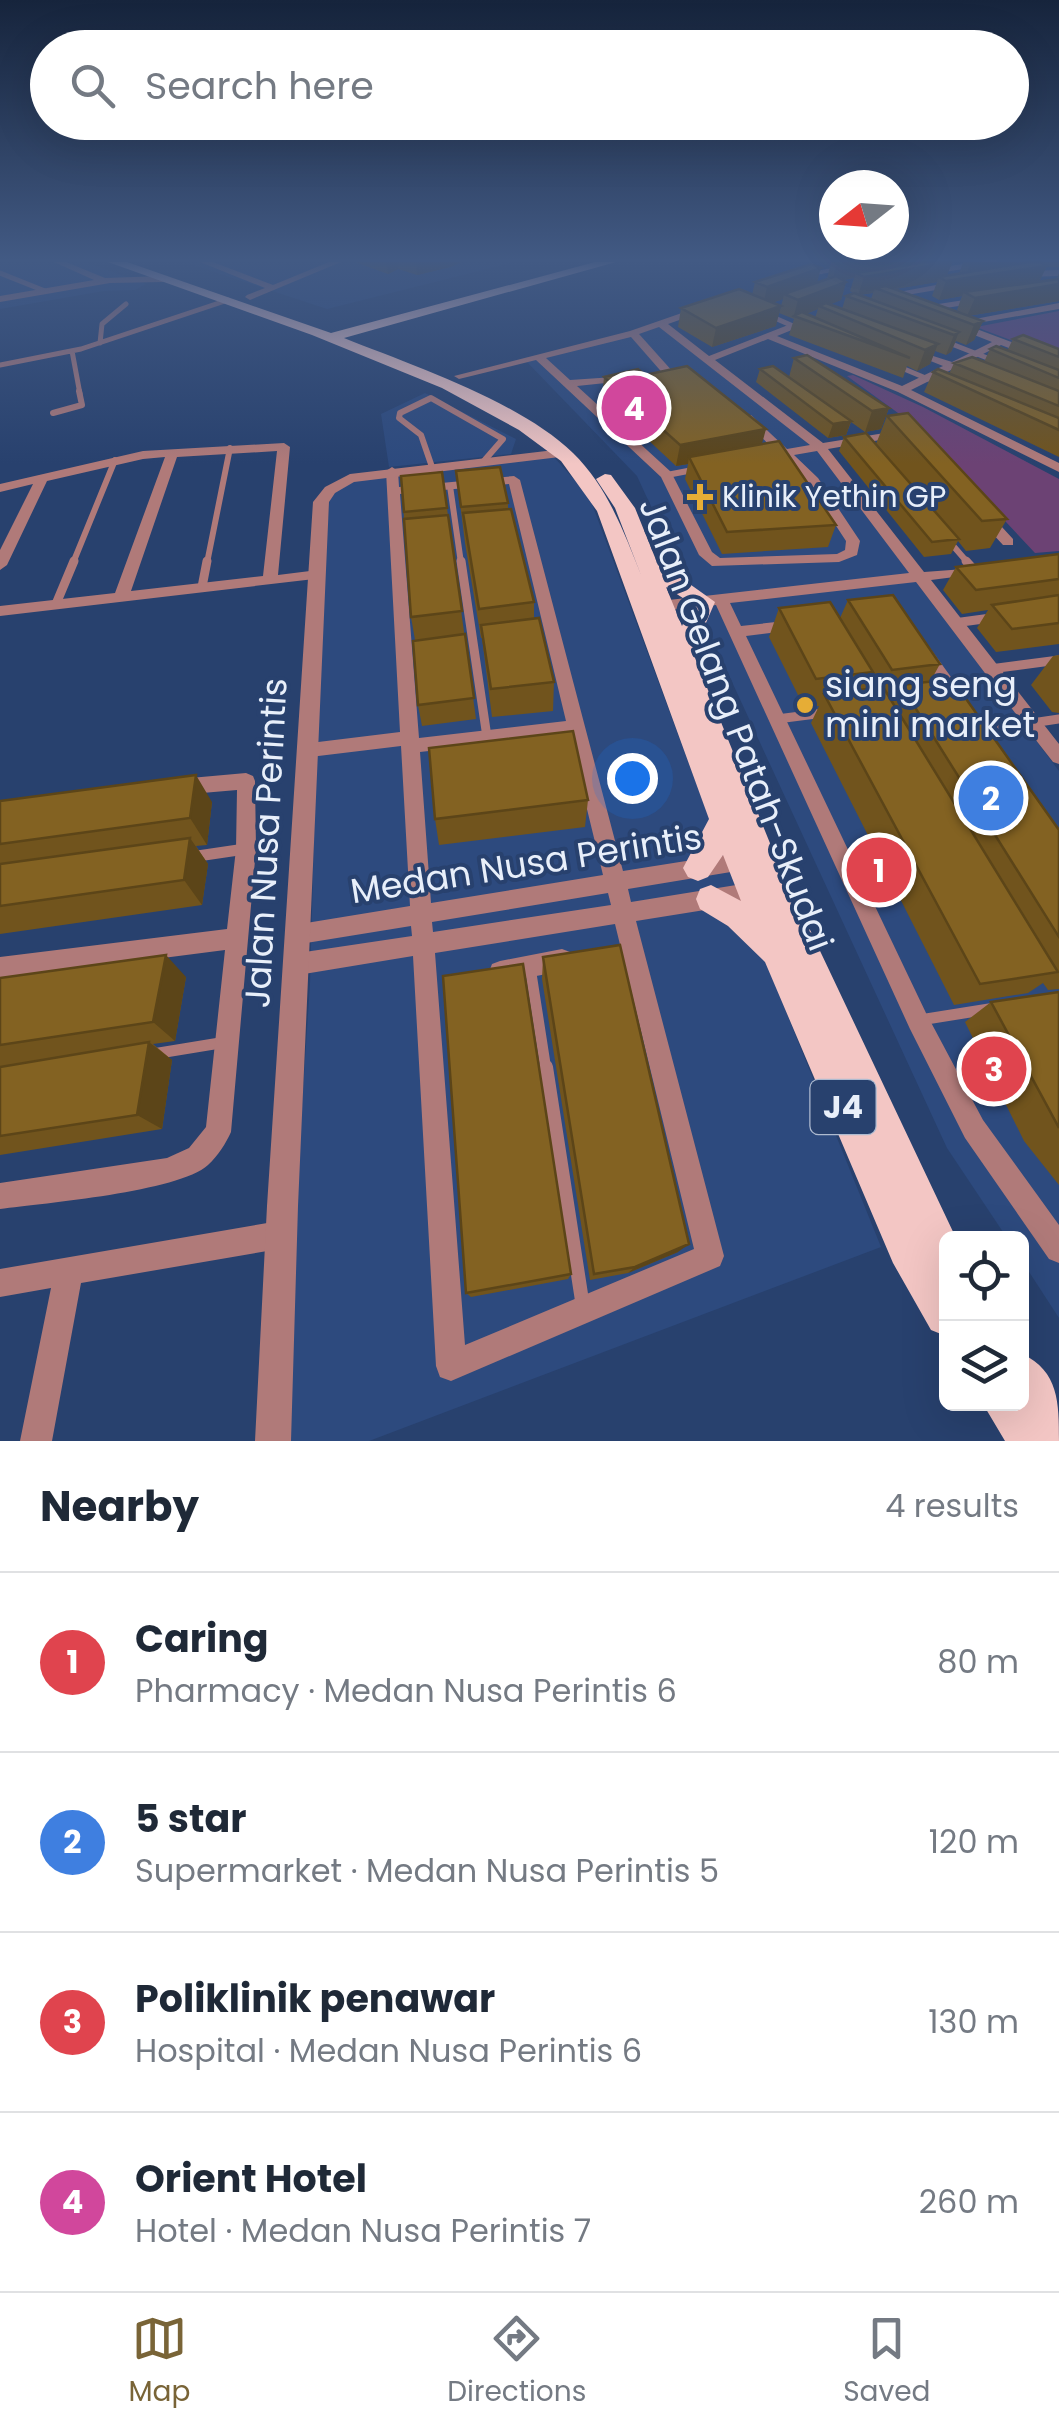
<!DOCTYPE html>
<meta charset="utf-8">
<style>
:root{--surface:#fff;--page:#f2f2f3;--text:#1f2937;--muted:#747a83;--line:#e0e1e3;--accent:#796437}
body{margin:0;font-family:Poppins,sans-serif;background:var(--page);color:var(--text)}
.controls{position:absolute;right:30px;bottom:30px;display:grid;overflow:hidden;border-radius:15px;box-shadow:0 10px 40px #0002}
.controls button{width:90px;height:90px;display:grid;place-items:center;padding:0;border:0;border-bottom:2px solid var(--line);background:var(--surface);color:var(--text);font:50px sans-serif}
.compass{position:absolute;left:819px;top:170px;width:90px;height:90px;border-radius:50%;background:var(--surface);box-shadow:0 10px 40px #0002;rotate:253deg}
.you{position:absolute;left:632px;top:778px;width:35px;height:35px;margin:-25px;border:8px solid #fff;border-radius:50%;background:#1a73e8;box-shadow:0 0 0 15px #1a73e833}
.badge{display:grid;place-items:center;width:65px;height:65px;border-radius:50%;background:var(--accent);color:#fff;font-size:32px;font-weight:700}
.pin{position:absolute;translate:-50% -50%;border:5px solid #fff;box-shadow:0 2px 10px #0006}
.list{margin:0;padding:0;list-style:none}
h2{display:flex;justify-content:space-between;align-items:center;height:130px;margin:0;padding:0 40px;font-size:42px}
h2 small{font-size:32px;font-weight:400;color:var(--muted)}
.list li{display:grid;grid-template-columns:65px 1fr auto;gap:30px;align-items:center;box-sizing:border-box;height:180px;padding:0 40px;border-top:2px solid var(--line)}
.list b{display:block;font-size:38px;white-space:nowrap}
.list p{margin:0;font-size:32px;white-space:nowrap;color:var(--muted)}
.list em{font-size:32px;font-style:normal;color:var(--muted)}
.icon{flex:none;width:55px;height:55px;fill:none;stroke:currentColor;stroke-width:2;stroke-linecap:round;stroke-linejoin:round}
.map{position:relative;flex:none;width:1059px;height:1441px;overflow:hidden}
.search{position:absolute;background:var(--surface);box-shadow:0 10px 40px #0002;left:30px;right:30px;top:30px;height:110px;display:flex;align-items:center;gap:25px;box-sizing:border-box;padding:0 35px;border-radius:55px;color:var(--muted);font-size:38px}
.sheet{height:850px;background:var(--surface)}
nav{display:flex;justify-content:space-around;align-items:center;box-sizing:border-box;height:140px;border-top:2px solid var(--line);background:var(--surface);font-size:28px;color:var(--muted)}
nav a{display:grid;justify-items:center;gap:5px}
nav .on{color:var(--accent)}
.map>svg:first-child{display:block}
</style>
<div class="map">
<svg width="1059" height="1441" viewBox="0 0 1059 1441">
<rect width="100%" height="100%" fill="#28416e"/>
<path fill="#2d4a7e" d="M0 262H85L146 284 135 290 104 291 0 309Z
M184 262H515L327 309Z
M656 324 814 447 1059 771V1318L1022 1261V1238H1007L947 1148 637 476 526 361Z
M425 393 516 439 511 454 389 467 381 414Z
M552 455 589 496 726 863 881 1247 369 1441H280L310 984 319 653 330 490 350 478Z"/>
<path fill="#6c4274" d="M1059 311V358L976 327Z
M853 375 923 407 1059 479V551L1035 553 916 426 847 376Z"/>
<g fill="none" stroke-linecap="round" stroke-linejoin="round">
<path stroke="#b07a79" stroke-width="5" d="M939 270 995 262
M0 273 45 291
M929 308 968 302
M768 315 793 326
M944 341 995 361
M100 343 102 324 126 304
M72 351 80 394
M0 365 81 349 228 300
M897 366 928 379"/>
<path stroke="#b07a79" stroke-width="6" d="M53 413 82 405 79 391
M432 467 421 435 399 418 400 413 431 398 503 439 483 462
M667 475 698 469
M450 486 461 563
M949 541 968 563
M73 563 115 460
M207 563 230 448"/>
<path stroke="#b07a79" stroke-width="9" d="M461 561 487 737
M966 561 975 571
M202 587 207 561
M56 604 74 561
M954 623 991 618
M990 669 1059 660
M777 719 824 713
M1032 723 1059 719"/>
<path stroke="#b07a79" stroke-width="11" d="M191 857 245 849
M530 967 546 1070
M920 1020 989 1009
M153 1054 226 1042"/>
<path stroke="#b07a79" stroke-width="14" d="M546 1067 583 1307"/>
<path fill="#b07a79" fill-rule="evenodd" d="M54 262H66L105 278 163 276 167 279 163 282 110 283 0 302V296L94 280Z
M200 262H213L273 285 329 262H341L250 300 245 297 247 295 265 288Z
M863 262H885L800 278 796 275Z
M1059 270V276L1022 277 1018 274 1022 271Z
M957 281 960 286 883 299 878 296Z
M1059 303V309L966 325 1059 360V367L1001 345 961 365 976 371V375L953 369 911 390 1059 463V472L898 392 768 339 715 360 823 443 903 430V436L828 449 924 572 978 568V574L931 580 1059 744V764L1053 762 1028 730 978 737 972 735 969 730 972 725 1019 718 916 582 730 603 741 626 794 620 802 625 794 630 746 636 926 1013 983 1120 1059 1225V1263L1049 1259 965 1138 910 1029 716 605 651 612 643 607 651 602 909 573 817 451 794 455 818 478 860 541 857 555 839 562 712 566 699 555 661 477 536 360 459 379 454 376 630 331 699 307 702 308V312L668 324 709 356 811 316 816 319 814 321 777 336 902 386 943 366 908 352V348L952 362 992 342 954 327V323ZM659 327 810 445 787 449 751 415 741 417 808 483 846 541 845 550 837 554 720 558 712 552 671 472 577 386 625 381 630 378 629 376 570 380 546 358 631 337 666 377H674V373L639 334Z
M284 443 290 447 278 575 318 570 323 572V578L0 616V606L115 593 165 457 143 459 47 481 7 565 0 570V550L33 484 0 492V484L143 451ZM277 451 263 576 131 591 177 457Z
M392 467 398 471 399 487 514 476 520 480 623 871 749 851 756 854 759 860 756 866 749 869 628 889 631 902 761 881 768 884 771 891 768 898 761 901 636 921 724 1256 720 1266 451 1381 440 1377 436 1366 413 956 298 975 290 972 287 964 290 956 298 953 412 936 411 926 300 944 292 941 289 934 292 927 300 924 410 906 401 746 310 757 304 755 301 750 304 745 310 743 400 732 386 471ZM509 484 566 721 419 738 400 494ZM569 735 603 875 431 903 420 752ZM608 893 611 905 433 932 432 922ZM615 924 694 1249 465 1345 435 953Z
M985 513 990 514 1013 539V545H1003L980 520V514Z
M924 646 930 648 964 695 967 700 964 705H952L918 656 916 652Z
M246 773 253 776 255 781 256 849 231 1132C226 1143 218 1156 208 1165 178 1192 45 1203 0 1209V1183L167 1158 189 1148 206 1127 225 950 0 979V957L227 929 236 849 237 790 179 795 172 792 170 787 172 782 179 779Z
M562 949 570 952 573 960 570 968 562 971 500 983 492 980 489 972 492 964 500 961Z
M279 1221 289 1225 293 1235 289 1245 279 1249 81 1283 52 1441H20L51 1288 0 1297V1269Z"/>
<path fill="#b07a79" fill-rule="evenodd" d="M563 449 570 453 568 456 354 482 335 493 329 502 298 1206 291 1441H255L267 1206 313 502 325 487 350 474Z"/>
<path fill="#f3c6c4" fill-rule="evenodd" d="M108 262H127L331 333 595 262H616L344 338C414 366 519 401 573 453 607 486 624 532 641 575L615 508 596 479 605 474 611 475 635 508 656 560 715 602 693 653 776 858 956 1238H946V1336L931 1330 893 1263 765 962 728 926 700 909 696 899 700 889 711 885 741 901 723 855 708 877 698 881 688 877 683 868 709 819 597 511 561 461 519 430 442 388 312 335ZM666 587 692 604 682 626Z
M1022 1354C1059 1371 1059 1403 1059 1441H1005L983 1404H1022Z"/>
</g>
<path fill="#71541d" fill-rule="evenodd" d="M355 262H462L450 267 417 275 398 269 388 274Z
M831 262H953L952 263 946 276 959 274 963 262H1017L1016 264 1029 262H1059V267H1046L1039 282 1056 280 1059 273V301L968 316 983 321 974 340 966 345 956 341 951 352 946 355 935 351 930 364 917 371 907 366 903 378 789 335 794 319 779 313 783 299 772 303 776 326 712 347 678 327 681 308 752 295 755 282 817 283 827 279ZM854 278 850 291 853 293 846 296 842 309 830 304 841 300 846 282 843 280ZM937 282 932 296 939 300 962 296 957 310 964 314 894 289ZM873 293 871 299 860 295ZM818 309 815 318 806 314Z
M1013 339 1059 349V457L924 392 933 372 949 374 954 363 984 362 990 349 1007 351Z
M794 358 889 408 881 429 865 432 851 422 846 435 828 438 756 382 760 369 789 377Z
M645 375 762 444 836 525 828 547 722 554 685 479 688 464 676 466 602 397 604 377Z
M887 416 1007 519 990 548 966 551 958 541 951 554 924 557 839 451 844 437 876 444Z
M456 471 508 503V509L534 602V619L554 682 553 711 492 717 482 638H481L465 543Z
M442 472 476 719 422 726 418 705 415 640 411 617 401 476Z
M1059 554V644L996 652 977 628 988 610 962 614 943 590 956 567Z
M848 600 940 664 930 682 1059 830V989L1048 990 1043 983 1028 993 954 1005 811 723 819 706 804 707 769 637 779 608 840 618Z
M1059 655V713L1052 712 1031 685 1053 656Z
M588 800 585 827 439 845 435 819Z
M0 801 212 802 207 845 196 846 208 864 202 905 0 934Z
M543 957 678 1252 628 1273 590 1280 542 979Z
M186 977 175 1041 153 1044 172 1060 162 1129 0 1155V978Z
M1059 992V1185L1024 1141 965 1022 991 1002Z
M571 1274 568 1279 471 1297 466 1293Z"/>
<path fill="#5c4518" d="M386 262H398V269L388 274Z
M416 262H462L450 267 417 275Z
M844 262H922L856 273 854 278 832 282 837 263Z
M941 262H953L952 263 945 280 939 277 937 282 884 291 875 288 873 293 858 295 864 277Z
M971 262H1017L1014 269 965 277Z
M1047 266 1038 284 964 292 962 296 939 300 946 281Z
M821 268 816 287 784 294 783 299 763 306 767 287Z
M846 282 841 300 822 308 819 306 818 309 798 317 794 316 793 319 798 300Z
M1059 284V301L967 316 975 298Z
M781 306 776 326 712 347 716 328Z
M983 321 974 340 966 345 974 325Z
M959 332 951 352 946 355 954 335Z
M938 344 930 364 917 371 925 350Z
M889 408 881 429 865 432 872 411Z
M851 421 846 435 828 438 833 424Z
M766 429 760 451 689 457 688 464 676 466 680 445Z
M196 775 212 802 207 845 190 818Z
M190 838 208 864 202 905 184 880Z
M166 955 186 977 175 1041 153 1022Z
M149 1042 172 1060 162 1129 137 1115Z
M689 1244 678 1252 628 1273 635 1267Z"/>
<path fill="#836222" stroke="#5c4518" stroke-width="2.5" d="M925 262H952L864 277 856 273Z
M1029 262H1040L1047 266 946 281 939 277Z
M811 264 821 268 767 287 755 282Z
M836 276 846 282 798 300 784 294Z
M1059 279V284L975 298 964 292Z
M886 286 983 321 974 325 875 288Z
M739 289 781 306 716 328 681 308Z
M854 293 959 332 954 335 846 296Z
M826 303 938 344 925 350 819 306Z
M802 312 910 358 794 316Z
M1023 335 1059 349V357L1013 339Z
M996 346 1059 370V378L990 349Z
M807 355 889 408 872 411 794 358Z
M972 357 1059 391V406L954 363Z
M687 366 766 429 680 445 604 377 638 369 645 375Z
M773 366 851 421 833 424 760 369Z
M938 369 1059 418V430L933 372Z
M908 413 1007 519 982 521 887 416Z
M866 433 959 539 932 542 844 437Z
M779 441 836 525 727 532 689 457Z
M500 467 508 503 461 507 456 471Z
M442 472 447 508 404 512 401 476Z
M511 509 534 602 479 609 463 513Z
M448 515 462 611 411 617 404 519Z
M1059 554V579L976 590 956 567Z
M893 595 940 664 892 670 848 600Z
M1059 595V623L1012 629 992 605Z
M830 602 873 672 816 679 779 608Z
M539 618 554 682 491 689 481 625Z
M465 634 474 698 418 705 413 641Z
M952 679 1059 830V937L901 685Z
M883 687 1058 972 980 984 824 694Z
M573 731 588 800 435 819 429 748Z
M196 775 190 818 0 844V801Z
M190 838 184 880 0 906V864Z
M620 945 689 1244 635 1267 594 1274 543 957Z
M166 955 153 1022 0 1045V978Z
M523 964 571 1274 466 1293 443 976Z
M1059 992V1128L991 1002Z
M149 1042 137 1115 0 1136V1067Z"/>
<linearGradient id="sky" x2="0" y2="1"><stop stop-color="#16243c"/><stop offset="0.56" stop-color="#425a84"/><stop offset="1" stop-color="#425a84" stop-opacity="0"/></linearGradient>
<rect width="1059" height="464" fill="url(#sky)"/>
<g fill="#e6ad36" stroke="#28416e" stroke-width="4">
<path d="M695 482h10v10h10v10h-10v10h-10v-10h-10v-10h10z"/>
<circle cx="805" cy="705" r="10"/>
</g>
<g text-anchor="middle" stroke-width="8" stroke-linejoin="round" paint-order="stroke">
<g font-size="30" fill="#e8effa" stroke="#28416e" text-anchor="start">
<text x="722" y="507">Klinik Yethin GP</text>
</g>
<rect fill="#28416e" stroke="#aebbd0" stroke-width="2.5" x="810.5" y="1080" width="65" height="54" rx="8"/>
<g font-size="32" font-weight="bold" fill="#e8effa">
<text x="843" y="1118">J4</text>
</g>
<g font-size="35" fill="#e8effa" stroke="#28416e" text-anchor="start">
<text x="825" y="697">siang seng<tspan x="825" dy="40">mini market</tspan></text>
</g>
<g font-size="35" fill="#e8effa" stroke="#28416e">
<text transform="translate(736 724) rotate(69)" y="12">Jalan Gelang Patah-Skudai</text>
<text transform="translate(266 843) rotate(-87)" y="12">Jalan Nusa Perintis</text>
<text transform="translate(526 864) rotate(-9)" y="12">Medan Nusa Perintis</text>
</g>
</g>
</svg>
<div class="controls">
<button><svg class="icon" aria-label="locate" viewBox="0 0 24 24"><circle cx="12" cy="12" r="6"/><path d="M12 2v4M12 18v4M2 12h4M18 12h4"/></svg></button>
<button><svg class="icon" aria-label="layers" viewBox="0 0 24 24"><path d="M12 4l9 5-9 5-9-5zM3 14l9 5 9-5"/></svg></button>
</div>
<svg class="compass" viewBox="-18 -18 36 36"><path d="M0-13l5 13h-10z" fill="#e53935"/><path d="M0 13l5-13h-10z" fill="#747a83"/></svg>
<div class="you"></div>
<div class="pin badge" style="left:879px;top:870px;background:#e0444e">1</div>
<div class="pin badge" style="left:991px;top:798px;background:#3f7fe0">2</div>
<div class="pin badge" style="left:994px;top:1069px;background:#e0444e">3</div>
<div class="pin badge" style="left:634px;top:408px;background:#d1479c">4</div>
<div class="search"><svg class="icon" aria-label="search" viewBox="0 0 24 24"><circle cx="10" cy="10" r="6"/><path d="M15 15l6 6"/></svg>Search here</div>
</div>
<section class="sheet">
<h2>Nearby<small>4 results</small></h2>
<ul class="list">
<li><span class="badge" style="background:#e0444e">1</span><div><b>Caring</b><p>Pharmacy · Medan Nusa Perintis 6</p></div><em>80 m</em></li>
<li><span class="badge" style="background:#3f7fe0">2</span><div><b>5 star</b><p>Supermarket · Medan Nusa Perintis 5</p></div><em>120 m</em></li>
<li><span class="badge" style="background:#e0444e">3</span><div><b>Poliklinik penawar</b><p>Hospital · Medan Nusa Perintis 6</p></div><em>130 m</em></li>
<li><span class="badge" style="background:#d1479c">4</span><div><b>Orient Hotel</b><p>Hotel · Medan Nusa Perintis 7</p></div><em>260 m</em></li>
</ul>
</section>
<nav>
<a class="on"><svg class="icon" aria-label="map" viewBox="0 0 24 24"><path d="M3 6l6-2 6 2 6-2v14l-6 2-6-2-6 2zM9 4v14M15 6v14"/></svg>Map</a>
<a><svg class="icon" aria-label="directions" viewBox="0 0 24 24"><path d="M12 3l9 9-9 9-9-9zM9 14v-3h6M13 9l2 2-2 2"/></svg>Directions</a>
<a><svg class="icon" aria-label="saved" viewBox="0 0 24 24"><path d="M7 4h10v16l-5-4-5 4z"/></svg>Saved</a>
</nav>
